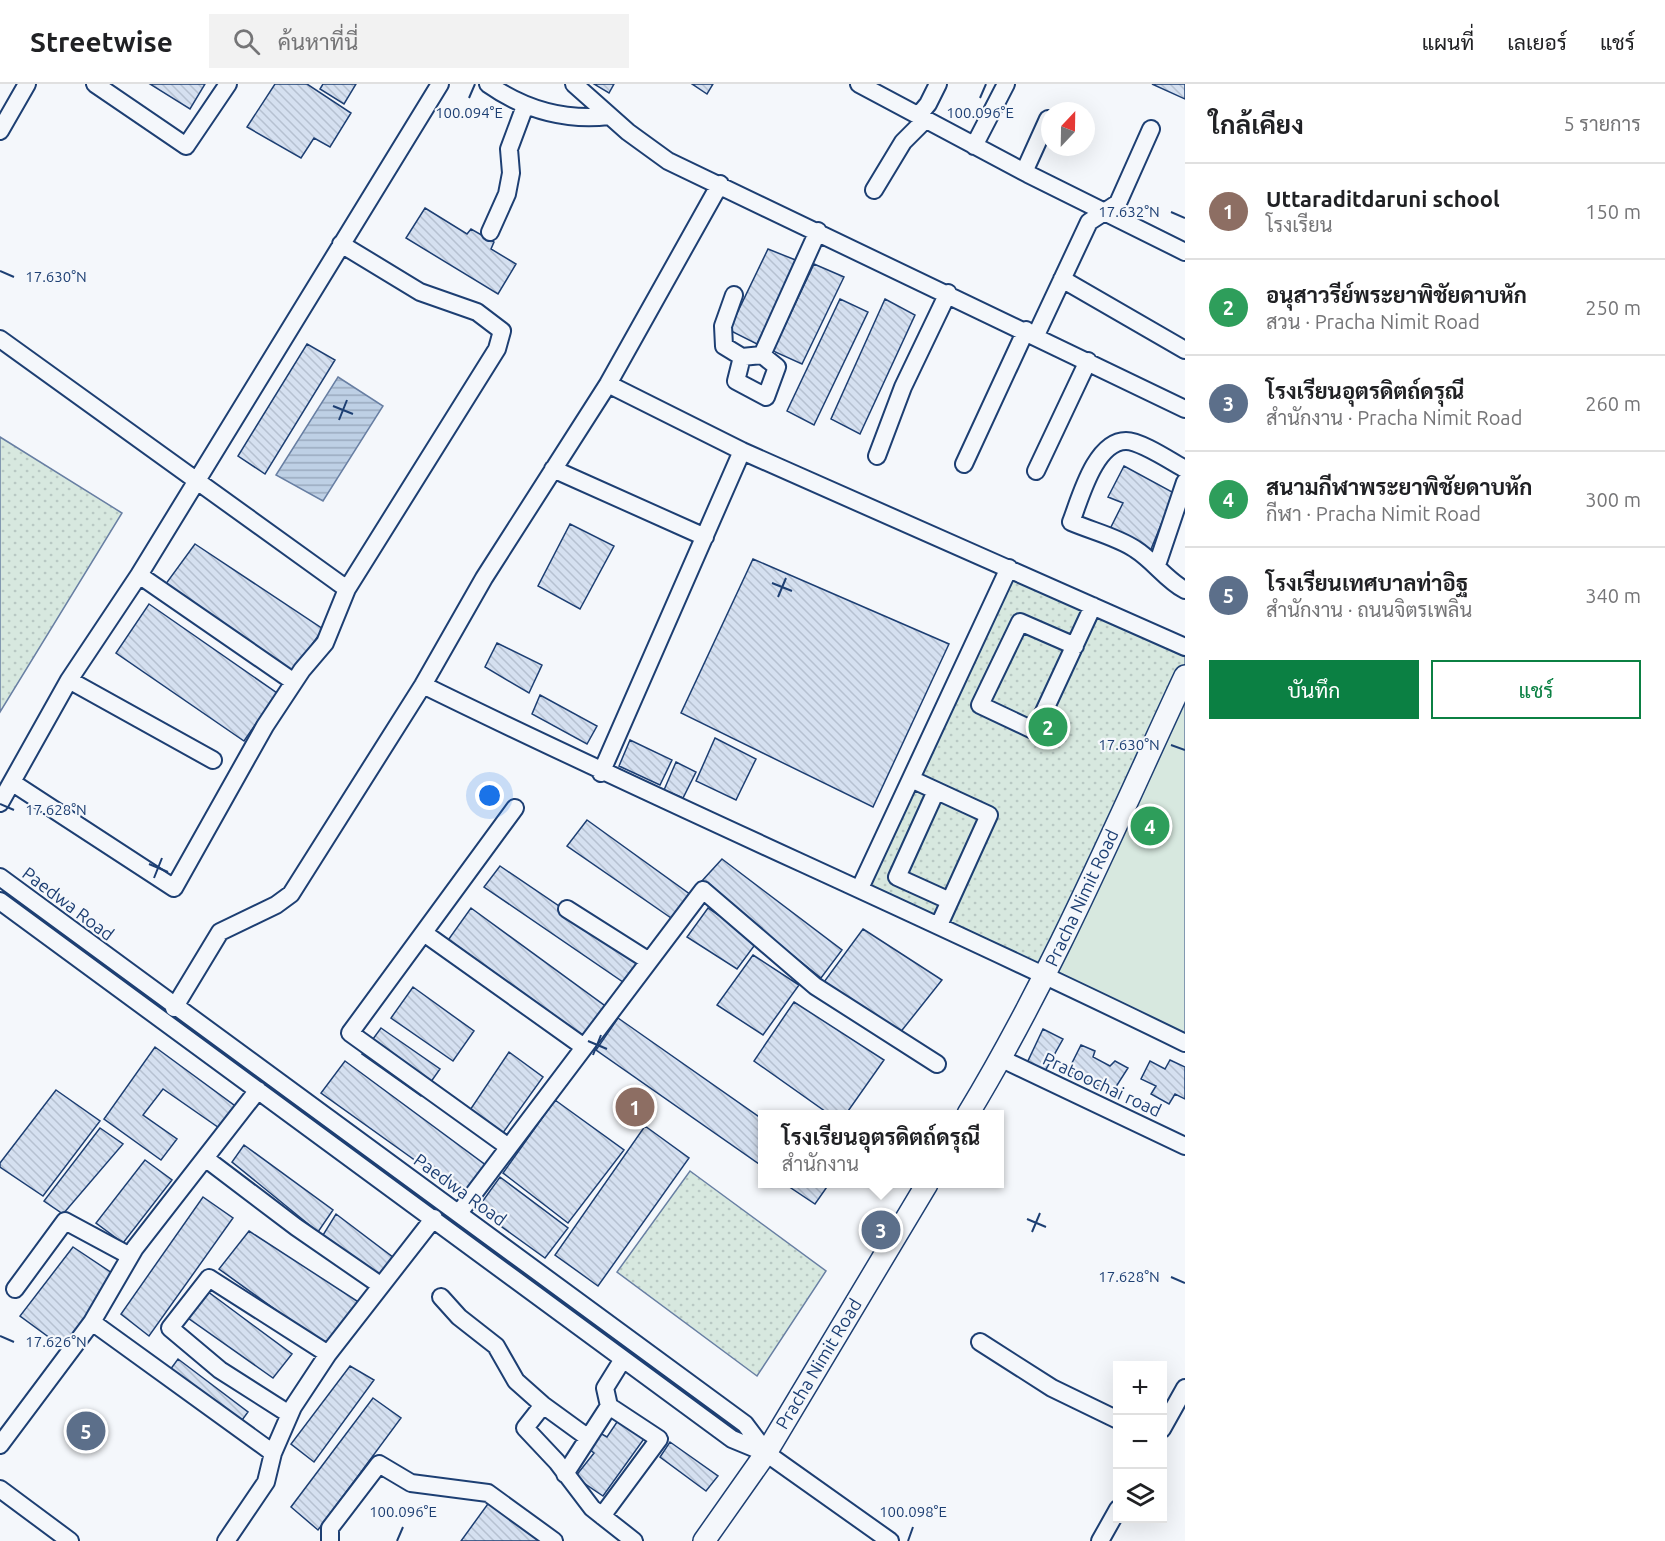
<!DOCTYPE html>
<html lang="th">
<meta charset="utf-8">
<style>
:root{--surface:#fff;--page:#f2f2f2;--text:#202124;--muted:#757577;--line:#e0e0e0;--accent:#0b8043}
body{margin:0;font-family:Ubuntu,Sarabun,sans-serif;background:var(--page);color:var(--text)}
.controls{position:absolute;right:18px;bottom:18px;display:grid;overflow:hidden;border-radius:0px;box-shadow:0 6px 24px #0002}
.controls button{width:54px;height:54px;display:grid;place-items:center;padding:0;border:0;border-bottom:2px solid var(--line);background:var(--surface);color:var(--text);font:30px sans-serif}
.compass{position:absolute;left:1041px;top:18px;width:54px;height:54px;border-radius:50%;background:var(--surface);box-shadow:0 6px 24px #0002;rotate:22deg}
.you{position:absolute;left:490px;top:712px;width:21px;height:21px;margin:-15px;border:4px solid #fff;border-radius:50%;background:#1a73e8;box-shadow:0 0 0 9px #1a73e833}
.badge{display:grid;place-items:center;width:39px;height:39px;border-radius:50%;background:var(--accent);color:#fff;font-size:20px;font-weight:700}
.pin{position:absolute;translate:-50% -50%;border:3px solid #fff;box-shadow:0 2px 6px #0006}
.popup{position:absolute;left:758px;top:1026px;width:246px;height:78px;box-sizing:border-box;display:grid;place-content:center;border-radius:0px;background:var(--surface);filter:drop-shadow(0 2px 4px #0005);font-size:20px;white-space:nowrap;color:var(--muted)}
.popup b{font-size:22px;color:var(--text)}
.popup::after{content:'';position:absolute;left:50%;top:100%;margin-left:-12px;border:12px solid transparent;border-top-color:var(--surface)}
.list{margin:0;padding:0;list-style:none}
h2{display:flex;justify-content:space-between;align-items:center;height:78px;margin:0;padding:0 24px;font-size:26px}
h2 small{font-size:20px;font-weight:400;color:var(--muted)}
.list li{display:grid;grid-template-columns:39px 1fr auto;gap:18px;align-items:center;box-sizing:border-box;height:96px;padding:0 24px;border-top:2px solid var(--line)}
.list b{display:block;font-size:22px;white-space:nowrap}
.list p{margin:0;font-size:20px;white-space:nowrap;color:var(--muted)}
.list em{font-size:20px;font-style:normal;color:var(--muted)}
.actions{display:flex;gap:12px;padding:18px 24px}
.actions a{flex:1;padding:14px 0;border:2px solid var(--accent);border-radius:0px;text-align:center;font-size:21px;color:var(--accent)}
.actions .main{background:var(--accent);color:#fff}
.icon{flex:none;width:33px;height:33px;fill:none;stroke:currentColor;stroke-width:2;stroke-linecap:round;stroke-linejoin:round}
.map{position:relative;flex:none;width:1185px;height:1457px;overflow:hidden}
header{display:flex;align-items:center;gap:36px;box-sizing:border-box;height:84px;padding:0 30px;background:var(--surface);border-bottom:2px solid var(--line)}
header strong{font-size:28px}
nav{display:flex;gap:33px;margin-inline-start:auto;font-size:21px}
.search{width:420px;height:54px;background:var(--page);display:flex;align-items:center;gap:15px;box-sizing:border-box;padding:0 21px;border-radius:0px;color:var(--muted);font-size:22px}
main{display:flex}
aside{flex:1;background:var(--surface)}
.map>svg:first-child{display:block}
</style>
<header>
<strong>Streetwise</strong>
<div class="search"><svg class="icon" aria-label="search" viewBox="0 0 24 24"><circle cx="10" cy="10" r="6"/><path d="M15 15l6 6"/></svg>ค้นหาที่นี่</div>
<nav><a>แผนที่</a><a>เลเยอร์</a><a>แชร์</a></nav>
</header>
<main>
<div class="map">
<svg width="1185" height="1457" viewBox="0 0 1185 1457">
<defs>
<pattern id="grass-dots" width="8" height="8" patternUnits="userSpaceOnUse" patternTransform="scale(1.5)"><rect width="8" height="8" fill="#d7e8df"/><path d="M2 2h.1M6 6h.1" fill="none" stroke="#b8c8c3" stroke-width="1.8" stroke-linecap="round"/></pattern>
<pattern id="water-rules" width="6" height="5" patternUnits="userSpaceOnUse" patternTransform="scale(1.5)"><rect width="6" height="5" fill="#bed0e5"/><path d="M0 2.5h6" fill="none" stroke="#9aaabe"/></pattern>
<pattern id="building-back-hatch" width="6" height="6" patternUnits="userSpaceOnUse" patternTransform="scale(1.5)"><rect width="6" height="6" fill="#d5e0f0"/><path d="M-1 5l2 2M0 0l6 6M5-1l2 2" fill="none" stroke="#b6c1d1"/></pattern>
</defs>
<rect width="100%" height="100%" fill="#f4f7fb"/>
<path fill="url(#grass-dots)" stroke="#687fa3" stroke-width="1.5" d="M0 353 122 429 0 628Z
M1009 484 1185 563V592L1046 891 860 804Z
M690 1087 826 1187 757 1292 617 1188Z"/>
<path fill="#d7e8df" stroke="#687fa3" stroke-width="1.5" d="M1185 592V959L1046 891Z"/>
<path fill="url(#water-rules)" stroke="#687fa3" stroke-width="1.5" d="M338 293 383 322 323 417 276 391Z"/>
<path fill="url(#building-back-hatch)" stroke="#1d3f73" stroke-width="1.5" d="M150 0H205L190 25Z
M275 0H307L351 29 330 63 314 54 301 74 247 43Z
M323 0H356L344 20 320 5Z
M594 0H614L609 9Z
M692 0H713L707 10Z
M1152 0H1185V15Z
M425 124 467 150 471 145 494 158 491 165 516 180 498 210 406 154Z
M768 165 798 177 757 260 729 246Z
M814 180 844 193 802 280 773 267Z
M840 215 868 228 814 341 787 327Z
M885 215 915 231 860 350 831 335Z
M307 260 335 276 265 390 238 372Z
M1124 382 1174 409 1149 470 1108 449 1123 419 1108 413Z
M570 440 614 462 580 525 538 502Z
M195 460 323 545 292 589 165 501Z
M753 475 949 560 873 723 681 629Z
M149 520 277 609 244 657 116 569Z
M497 559 542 581 529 609 485 583Z
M540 611 597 642 587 660 532 630Z
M715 654 756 675 736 716 696 697Z
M630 656 672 676 660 701 619 682Z
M676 678 696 688 683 714 664 706Z
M587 736 691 811 674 836 567 762Z
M722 775 842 866 821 894 701 798Z
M500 782 640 877 623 898 484 803Z
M471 824 608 924 583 956 446 859Z
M708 824 757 858 737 885 687 853Z
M863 845 942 896 899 950 824 898Z
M753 871 799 901 763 951 717 921Z
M413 903 474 947 453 977 391 934Z
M794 918 884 976 846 1030H829L754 977Z
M618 934 762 1035V1082L596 966Z
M381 944 440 985 421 1012 362 970Z
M1043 945 1063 955 1045 987 1027 979Z
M1081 961 1095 967 1093 973 1110 982 1115 977 1128 984 1112 1009 1068 987Z
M155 963 242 1027 225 1048 163 1005 143 1031 177 1055 161 1076 104 1035Z
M509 968 543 993 500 1053 468 1029Z
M1170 976 1185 983V1015L1175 1010 1169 1020 1151 1010 1156 1002 1141 995 1150 977 1165 985Z
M345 977 487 1082 465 1112 321 1009Z
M56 1006 100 1037 43 1112 0 1083V1079Z
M555 1016 624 1066 568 1139 503 1089Z
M645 1042 689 1074 598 1202 555 1171Z
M100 1044 123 1060 63 1130 44 1117Z
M244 1061 333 1126 318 1148 232 1078Z
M145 1076 172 1096 123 1159 96 1139Z
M500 1093 568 1144 545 1174 477 1125Z
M785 1100H829L815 1120Z
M203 1113 233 1134 149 1252 121 1230Z
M336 1130 394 1174 380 1193 323 1151Z
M249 1147 360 1219 327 1263 219 1185Z
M73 1163 118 1193 65 1265 20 1232Z
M207 1207 292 1270 273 1294 188 1234Z
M178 1275 248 1328 237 1343 167 1290Z
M350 1282 374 1296 314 1378 291 1360Z
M373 1314 401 1334 318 1446 291 1423Z
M619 1335 646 1352 603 1412 575 1393 594 1369 589 1365 600 1349 607 1353Z
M670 1358 718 1392 706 1407 660 1373Z
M490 1417 542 1457H461Z"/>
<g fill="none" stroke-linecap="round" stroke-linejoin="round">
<g stroke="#1d3f73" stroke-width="20">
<path id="minor" d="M95 0 186 62 228 0
M488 0C525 26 564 37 609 32
M574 0 628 48 668 77 1185 325
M859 0 1028 90 1185 168
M918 32 928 20 938 0
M0 47 27 0
M974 62 1006 0
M1024 88 1048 35
M874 106 903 58 925 36
M490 148 507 110 511 89 509 65 525 22
M1062 195 1185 266
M734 211 723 242 724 262 742 273 762 271 777 283 766 313 736 297 742 273
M1036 251 1089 138 1118 119 1151 45
M0 255 347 505
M762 271 818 147
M608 300 742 367 1185 563
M877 372 903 303 948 209
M964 380 1026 246
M553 385 705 453
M1185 385C1172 378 1141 357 1126 357 1095 357 1080 415 1071 438 1092 447 1117 453 1135 465 1154 477 1166 496 1185 506
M1036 387 1088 277
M1157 481 1185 398
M139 491 294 598
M1075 562 1020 538 980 621 1035 647 1093 522
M69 596 213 676
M423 601C675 725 933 835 1185 959
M601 689 742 367
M911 695 989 731 939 841
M13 699 174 804 265 642 302 586 325 559 347 505 497 265 502 247 477 228 420 208 341 160
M936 707 897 793 950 817
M0 719 69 596 139 491 440 0
M0 793 745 1340 766 1368
M860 804 1009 484
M0 817 732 1355 766 1369 890 1457
M567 825 649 877
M424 849 584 963
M174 924 220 848 276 821 291 810 423 601 484 494 608 300 720 100
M1002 975 1185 1062
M507 1062 350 949 515 724
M205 1074 296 1143 380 1201
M459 1129 703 806 815 902 937 980
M15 1205 65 1137 130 1172
M441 1213 459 1233 496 1262 516 1297 543 1321 587 1353
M92 1238 273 1369
M980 1258 1052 1304 1118 1336
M543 1321 525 1344 557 1378 592 1424 634 1457
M609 1322 605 1304 623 1275
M289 1330 220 1286 170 1244 209 1194 328 1270
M1162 1345 1185 1304
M0 1361 92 1238 135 1164 258 1006
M565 1390 609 1322 659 1355 602 1432
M0 1405 70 1457
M226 1457 266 1398 273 1369 293 1323 328 1270 434 1134
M330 1457V1444L379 1380 411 1399 488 1409 554 1457
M1100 1457 1118 1425"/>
</g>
<g stroke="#1d3f73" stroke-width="24">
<path id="major" d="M968 1030C1052 891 1116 740 1185 592
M704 1457 766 1369 927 1100"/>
</g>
<use href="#minor" stroke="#f4f7fb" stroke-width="16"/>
<use href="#major" stroke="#f4f7fb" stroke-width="21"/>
</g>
<path fill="none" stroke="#1d3f73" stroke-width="2" d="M469 14 475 0M980 14 986 0M1171 128 1185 134M0 187 14 193M333 322 353 330M339 336 347 316M772 499 792 507M778 513 786 494M1171 661 1185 666M0 720 14 726M149 780 168 788M154 794 162 774M588 957 607 965M593 971 601 951M1027 1135 1046 1143M1032 1148 1040 1129M1171 1193 1185 1199M0 1252 14 1258M397 1457 403 1443M908 1457 913 1443"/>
<g text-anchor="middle" stroke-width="4.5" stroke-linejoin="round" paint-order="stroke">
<g font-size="18" fill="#1d3f73" stroke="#f4f7fb">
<text transform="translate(1082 814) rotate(-65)" y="6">Pracha Nimit Road</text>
<text transform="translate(68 820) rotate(37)" y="6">Paedwa Road</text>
<text transform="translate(1102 1001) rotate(25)" y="6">Pratoochai road</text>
<text transform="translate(460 1106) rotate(36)" y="6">Paedwa Road</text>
<text transform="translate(819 1280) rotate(-59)" y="6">Pracha Nimit Road</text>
</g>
</g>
<g font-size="15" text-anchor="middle" fill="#1d3f73" stroke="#f4f7fb" stroke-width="4.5" stroke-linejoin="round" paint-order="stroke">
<text x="469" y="34">100.094°E</text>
<text x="980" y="34">100.096°E</text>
<text x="1129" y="133">17.632°N</text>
<text x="56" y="198">17.630°N</text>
<text x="1129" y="666">17.630°N</text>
<text x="56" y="731">17.628°N</text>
<text x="1129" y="1198">17.628°N</text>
<text x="56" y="1263">17.626°N</text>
<text x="403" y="1433">100.096°E</text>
<text x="913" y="1433">100.098°E</text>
</g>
</svg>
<div class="controls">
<button>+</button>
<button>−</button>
<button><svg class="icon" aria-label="layers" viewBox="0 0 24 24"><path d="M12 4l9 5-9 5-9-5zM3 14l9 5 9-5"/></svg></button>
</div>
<svg class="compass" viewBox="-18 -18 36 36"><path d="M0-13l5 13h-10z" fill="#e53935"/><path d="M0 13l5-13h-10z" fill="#757577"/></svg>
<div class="you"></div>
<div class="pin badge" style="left:635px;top:1023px;background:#8d6e63">1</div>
<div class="pin badge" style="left:1048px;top:643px;background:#2e9e5b">2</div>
<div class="pin badge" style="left:881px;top:1146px;background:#5c6f8a">3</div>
<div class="popup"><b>โรงเรียนอุตรดิตถ์ดรุณี</b>สำนักงาน</div>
<div class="pin badge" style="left:1150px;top:742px;background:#2e9e5b">4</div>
<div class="pin badge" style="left:86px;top:1347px;background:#5c6f8a">5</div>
</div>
<aside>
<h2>ใกล้เคียง<small>5 รายการ</small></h2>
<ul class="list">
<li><span class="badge" style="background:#8d6e63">1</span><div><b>Uttaraditdaruni school</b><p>โรงเรียน</p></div><em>150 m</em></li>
<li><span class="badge" style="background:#2e9e5b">2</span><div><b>อนุสาวรีย์พระยาพิชัยดาบหัก</b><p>สวน · Pracha Nimit Road</p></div><em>250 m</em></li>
<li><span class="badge" style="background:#5c6f8a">3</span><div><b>โรงเรียนอุตรดิตถ์ดรุณี</b><p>สำนักงาน · Pracha Nimit Road</p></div><em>260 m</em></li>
<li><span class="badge" style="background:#2e9e5b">4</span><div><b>สนามกีฬาพระยาพิชัยดาบหัก</b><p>กีฬา · Pracha Nimit Road</p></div><em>300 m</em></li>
<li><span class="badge" style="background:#5c6f8a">5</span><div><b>โรงเรียนเทศบาลท่าอิฐ</b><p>สำนักงาน · ถนนจิตรเพลิน</p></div><em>340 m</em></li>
</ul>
<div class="actions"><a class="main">บันทึก</a><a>แชร์</a></div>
</aside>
</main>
